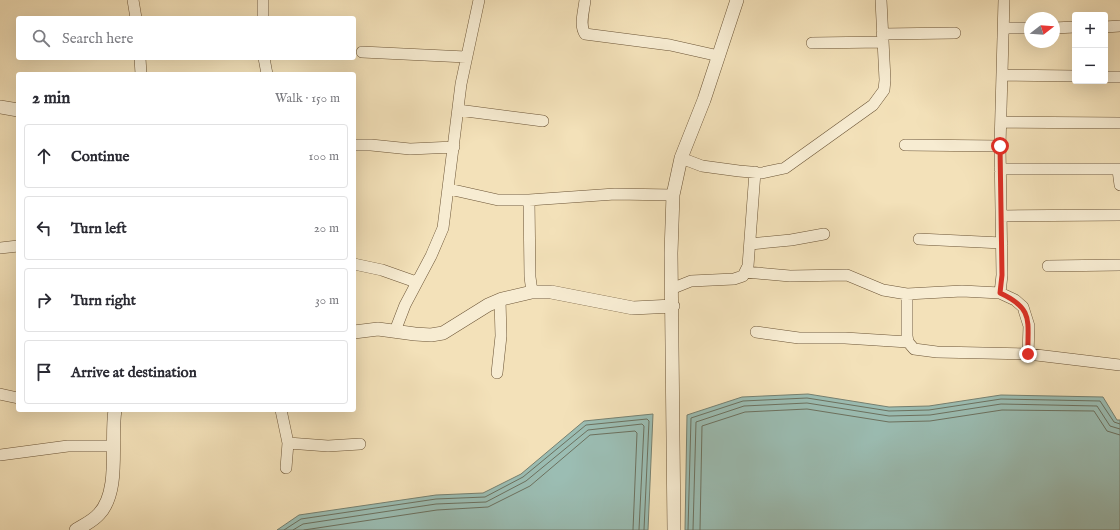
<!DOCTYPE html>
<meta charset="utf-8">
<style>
:root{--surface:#fff;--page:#f2f2f3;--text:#2b2b33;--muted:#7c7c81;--line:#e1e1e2}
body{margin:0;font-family:"IM FELL English",serif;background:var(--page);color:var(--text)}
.controls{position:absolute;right:12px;top:12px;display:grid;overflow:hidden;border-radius:4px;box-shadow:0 4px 16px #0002}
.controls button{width:36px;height:36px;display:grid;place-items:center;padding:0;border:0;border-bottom:1px solid var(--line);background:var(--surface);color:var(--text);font:20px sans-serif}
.compass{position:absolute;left:1024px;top:12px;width:36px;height:36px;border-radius:50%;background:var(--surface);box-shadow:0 4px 16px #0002;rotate:73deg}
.stop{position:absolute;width:12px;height:12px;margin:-9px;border:3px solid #d93025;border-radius:50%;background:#fff}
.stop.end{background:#d93025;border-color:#fff;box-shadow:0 1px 4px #0008}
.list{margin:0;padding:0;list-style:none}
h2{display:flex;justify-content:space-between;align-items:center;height:52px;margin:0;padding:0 16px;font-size:17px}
h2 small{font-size:13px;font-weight:400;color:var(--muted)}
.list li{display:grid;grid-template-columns:26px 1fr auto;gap:12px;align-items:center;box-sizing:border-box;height:64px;margin:0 8px 8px;padding:0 8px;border:1px solid var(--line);border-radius:4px}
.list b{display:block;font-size:15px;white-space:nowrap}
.list em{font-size:13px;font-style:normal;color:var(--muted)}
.icon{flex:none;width:22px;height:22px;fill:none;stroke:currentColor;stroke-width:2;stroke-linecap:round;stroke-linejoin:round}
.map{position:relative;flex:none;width:1120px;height:530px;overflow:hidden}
.search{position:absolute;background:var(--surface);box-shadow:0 4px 16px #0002;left:16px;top:16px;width:340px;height:44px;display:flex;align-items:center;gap:10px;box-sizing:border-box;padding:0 14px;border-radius:4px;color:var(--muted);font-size:15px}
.panel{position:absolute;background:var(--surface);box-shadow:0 4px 16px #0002;left:16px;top:72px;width:340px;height:340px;border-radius:4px}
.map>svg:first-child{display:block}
</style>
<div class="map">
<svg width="1120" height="530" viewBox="0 0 1120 530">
<rect width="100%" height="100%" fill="#f3e1b9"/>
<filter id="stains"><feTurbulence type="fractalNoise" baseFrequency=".005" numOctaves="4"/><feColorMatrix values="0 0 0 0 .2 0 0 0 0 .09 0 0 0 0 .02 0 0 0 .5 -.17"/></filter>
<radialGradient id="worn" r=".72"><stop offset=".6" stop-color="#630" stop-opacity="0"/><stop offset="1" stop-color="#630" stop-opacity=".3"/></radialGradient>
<path fill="#9bbdb3" stroke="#768070" d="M808 394 889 407 929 406 1001 395 1103 397 1117 420H1120V530H685L687 415 742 397Z
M653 414 648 530H277L299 515 436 495 483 493 521 474 584 421Z"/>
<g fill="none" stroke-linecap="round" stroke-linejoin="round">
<path stroke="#6c715f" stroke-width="1" d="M284 530 301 519 436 499 485 497 523 477 586 425 647 419 649 421 644 530
M293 530 303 524 436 504 486 502 526 481 588 430 642 424 644 426 639 530
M304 530 437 510 488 507 530 486 590 435 635 431 637 433 633 530
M688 530 691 418 743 401 807 398 889 411 929 410 1001 399 1100 401 1114 422 1120 424
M693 530 696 422 744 406 807 403 889 416 930 415 1001 404 1097 406 1110 426 1120 429
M700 530 702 426 745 412 807 409 889 422 930 421 1002 410 1094 411 1107 431 1120 435"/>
<g stroke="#6b5436" stroke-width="12">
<path id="minor" d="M133 0 136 18
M585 0C584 11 579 25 585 34L670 45 719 56
M263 18V0
M1105 27 1120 26
M1004 28H1030
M1054 28 1075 27
M882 34 955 33
M812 43 883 42
M362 52 466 57
M140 58 141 74
M264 58 267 74
M1002 75 1075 76
M1105 77H1120
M458 110 543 121
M1001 122 1120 123
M354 145H371L410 149 454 147
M905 145 1000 146
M681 158 702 166 739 171 762 173 785 168 873 105 884 90 885 80 881 0
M1000 169H1120
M1118 170 1120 185
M449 189 498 200H529L615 194 673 195
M529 200 530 277 532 292
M1001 216 1120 215
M919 239 1002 243
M750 244 791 240 824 234
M0 248 18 246
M354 264 382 270 416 282
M1048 266 1120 265
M746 272 790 276 847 275 883 290 907 294 962 291 1000 293 1015 300 1023 307 1029 326 1028 354
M671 289 691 281 734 279 743 276 748 266 755 172
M1000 293 1002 275 1000 146 1004 0
M907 294V336L908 342 914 349 937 352 1028 354 1120 365
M395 331 405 305 431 256 443 228 461 84 479 0
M756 332 799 338H845L908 342
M497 373 501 336 500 300
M0 394 18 398
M281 410 288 443 286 468
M288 443 328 446 360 444
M0 455 68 446H113"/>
</g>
<g stroke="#6b5436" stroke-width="14">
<path id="tertiary" d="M0 107 18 110
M354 332 378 329 415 334 431 335 443 333 488 305 502 299 532 292H551L633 308 673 306
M76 530C84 525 93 521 99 514 121 491 110 440 115 410
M674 530 671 253 673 195 681 158 704 100 737 0"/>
</g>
<use href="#minor" stroke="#f7ecd2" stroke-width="11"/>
<use href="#tertiary" stroke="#f7ecd2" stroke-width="13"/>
</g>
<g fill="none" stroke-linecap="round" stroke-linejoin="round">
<path stroke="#d93025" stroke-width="5" d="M1000 146 1002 275 1000 293C1035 309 1027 322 1028 354"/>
</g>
<rect width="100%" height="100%" filter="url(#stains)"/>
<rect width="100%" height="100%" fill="url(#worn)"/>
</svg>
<div class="controls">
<button>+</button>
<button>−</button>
</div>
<svg class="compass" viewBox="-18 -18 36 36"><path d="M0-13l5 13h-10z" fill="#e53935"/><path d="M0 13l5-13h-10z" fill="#7c7c81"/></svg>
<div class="stop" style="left:1000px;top:146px"></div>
<div class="stop end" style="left:1028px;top:354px"></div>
<div class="search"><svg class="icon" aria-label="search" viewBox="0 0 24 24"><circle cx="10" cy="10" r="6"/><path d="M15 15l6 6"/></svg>Search here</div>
<section class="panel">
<h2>2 min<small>Walk · 150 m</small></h2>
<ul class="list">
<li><svg class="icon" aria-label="ahead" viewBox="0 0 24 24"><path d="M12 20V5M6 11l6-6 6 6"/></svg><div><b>Continue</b></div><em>100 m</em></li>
<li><svg class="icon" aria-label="left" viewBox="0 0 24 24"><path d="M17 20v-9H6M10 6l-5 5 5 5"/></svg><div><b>Turn left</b></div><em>20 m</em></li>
<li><svg class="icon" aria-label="right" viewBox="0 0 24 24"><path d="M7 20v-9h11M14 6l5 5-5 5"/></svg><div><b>Turn right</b></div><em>30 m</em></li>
<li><svg class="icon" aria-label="arrive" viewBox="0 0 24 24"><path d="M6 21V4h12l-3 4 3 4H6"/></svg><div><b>Arrive at destination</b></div></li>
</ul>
</section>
</div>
